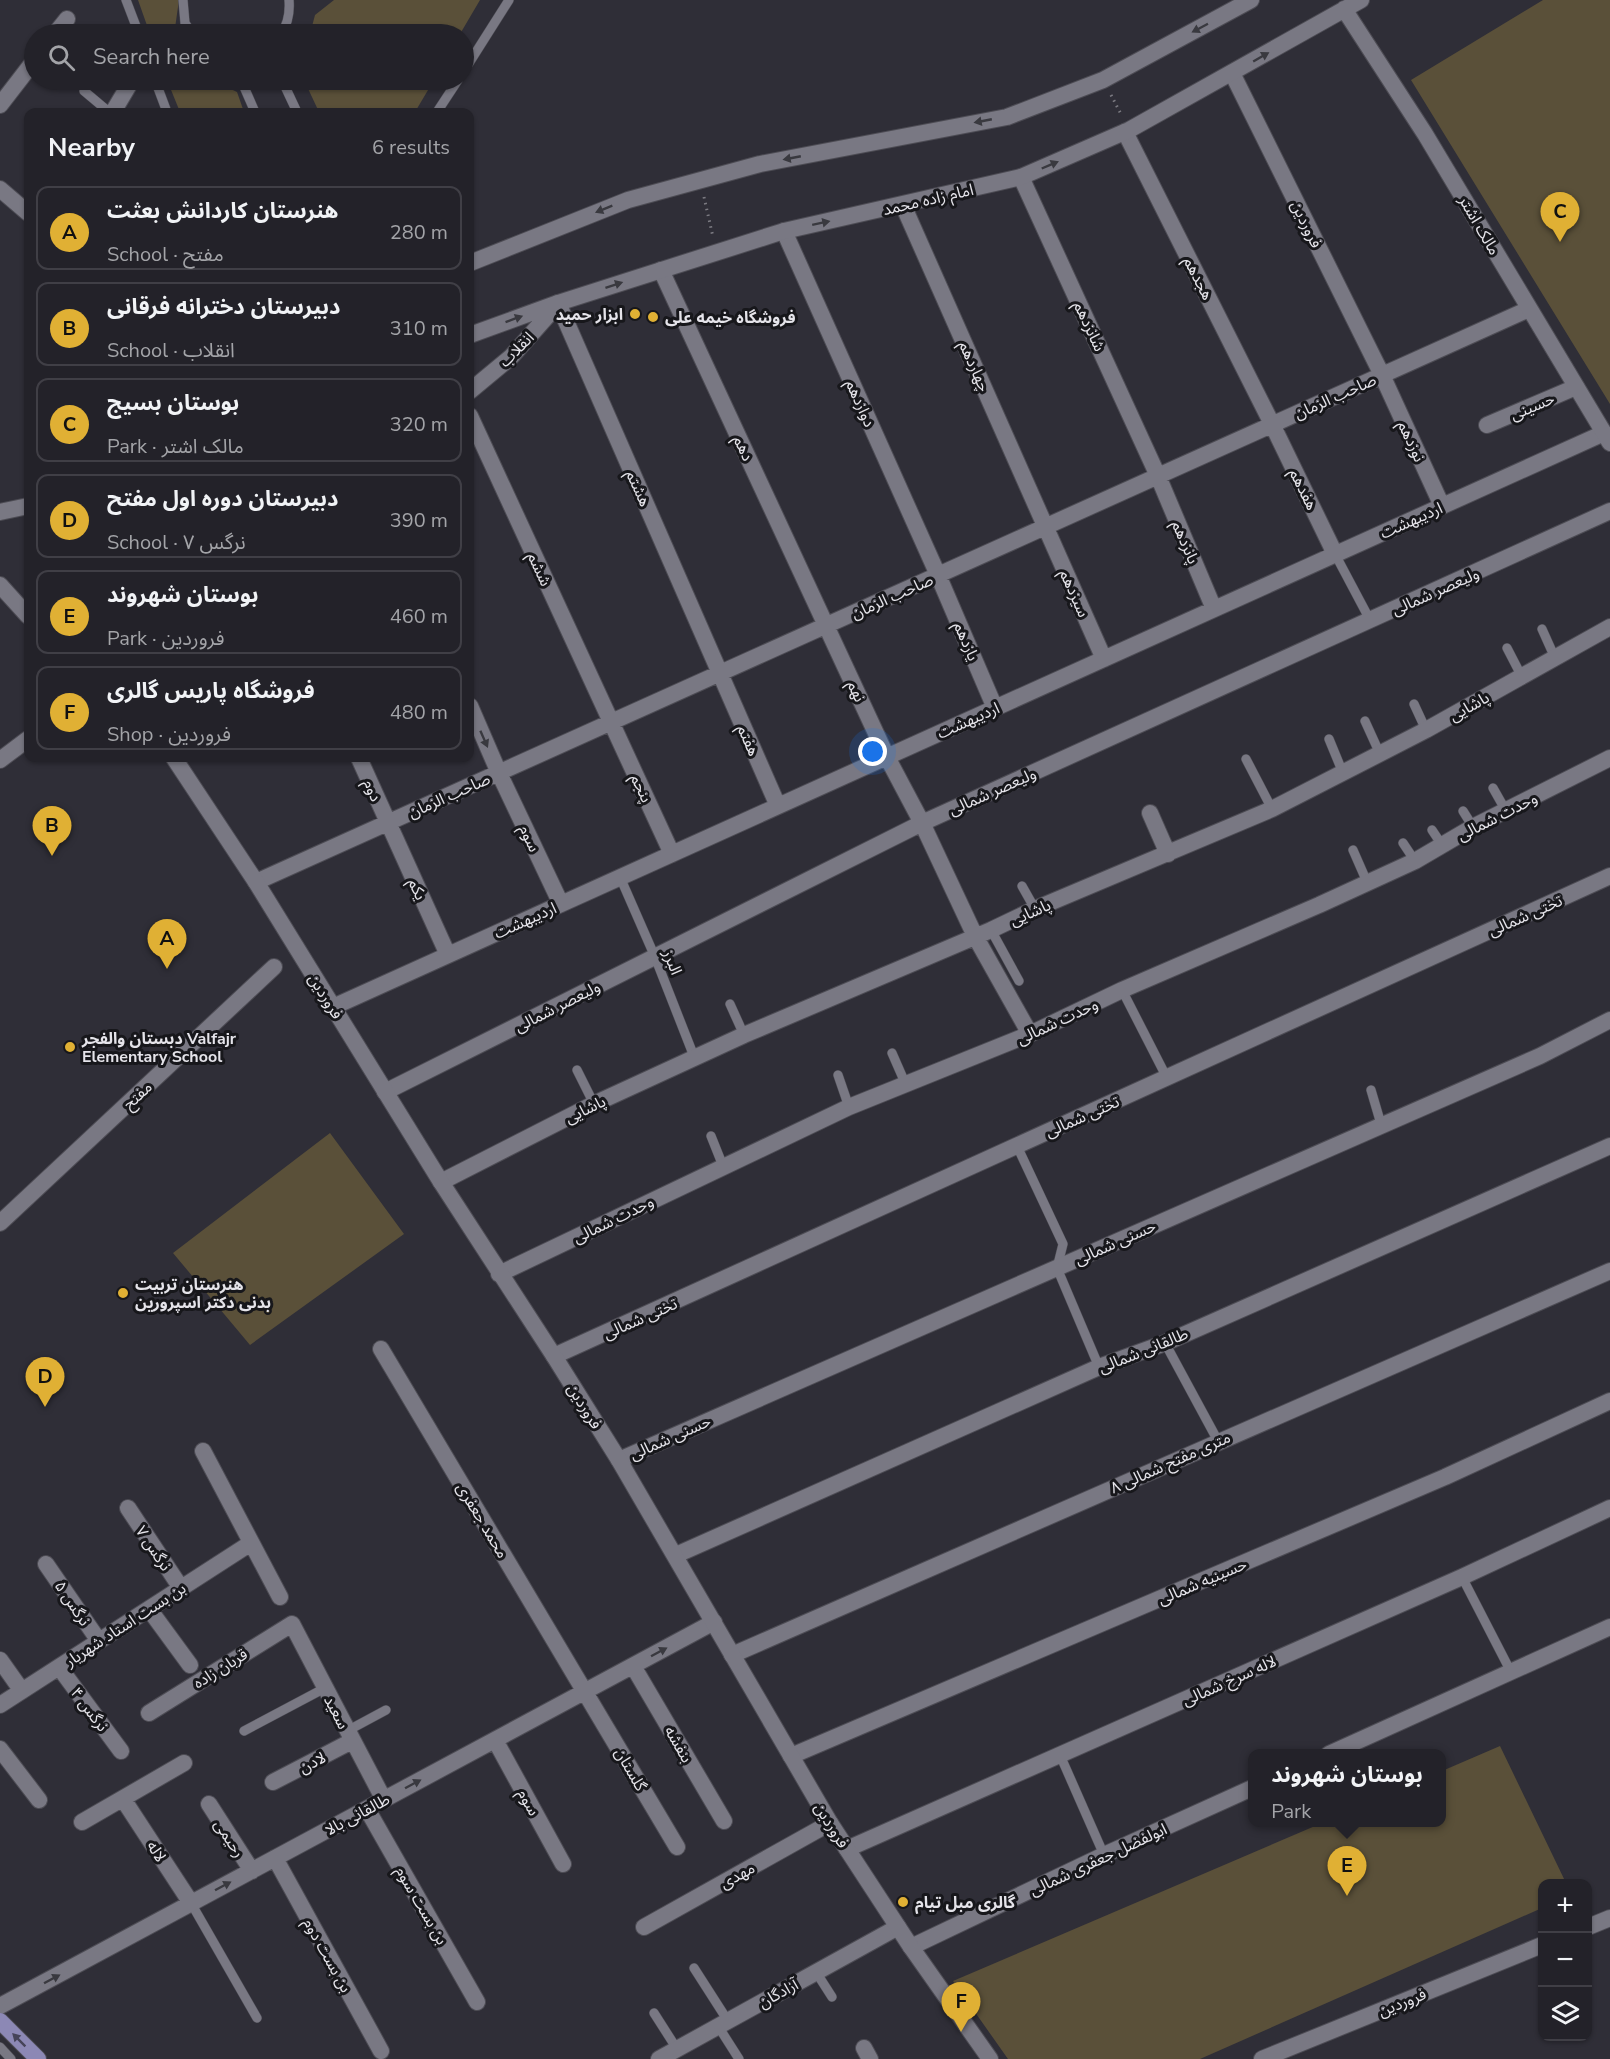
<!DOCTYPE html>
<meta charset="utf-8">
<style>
:root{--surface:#232229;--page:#2b2a31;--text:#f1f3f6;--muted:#a3a4a8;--line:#403f46;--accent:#e0b034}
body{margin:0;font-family:"Nunito Sans","Noto Sans Arabic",sans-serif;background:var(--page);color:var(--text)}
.controls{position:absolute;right:18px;bottom:18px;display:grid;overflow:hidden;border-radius:12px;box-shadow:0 2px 4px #0004}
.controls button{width:54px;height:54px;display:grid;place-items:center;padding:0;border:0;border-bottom:2px solid var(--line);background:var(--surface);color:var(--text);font:30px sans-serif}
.you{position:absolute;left:873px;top:752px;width:21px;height:21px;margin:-15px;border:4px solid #fff;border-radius:50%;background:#1a73e8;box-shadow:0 0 0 9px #1a73e833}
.badge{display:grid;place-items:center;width:39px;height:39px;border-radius:50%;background:var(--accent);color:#111;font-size:20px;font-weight:700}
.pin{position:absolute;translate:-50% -50px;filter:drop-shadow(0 2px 3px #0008)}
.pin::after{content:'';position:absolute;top:32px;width:21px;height:18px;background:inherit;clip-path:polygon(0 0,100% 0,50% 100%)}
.popup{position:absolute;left:1248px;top:1749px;width:198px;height:78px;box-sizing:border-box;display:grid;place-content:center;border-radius:12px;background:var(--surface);filter:drop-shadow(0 2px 4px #0005);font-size:20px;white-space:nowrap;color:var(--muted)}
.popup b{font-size:22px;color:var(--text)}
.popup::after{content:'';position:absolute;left:50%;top:100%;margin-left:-12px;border:12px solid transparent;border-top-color:var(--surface)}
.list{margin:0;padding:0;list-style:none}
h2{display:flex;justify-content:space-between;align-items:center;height:78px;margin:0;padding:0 24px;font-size:26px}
h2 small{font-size:20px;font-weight:400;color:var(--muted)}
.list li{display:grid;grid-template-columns:39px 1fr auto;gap:18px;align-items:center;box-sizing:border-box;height:84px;margin:0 12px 12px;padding:0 12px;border:2px solid var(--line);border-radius:12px}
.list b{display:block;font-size:22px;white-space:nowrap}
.list p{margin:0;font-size:20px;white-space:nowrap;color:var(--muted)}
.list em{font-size:20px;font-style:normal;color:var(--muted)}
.icon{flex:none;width:33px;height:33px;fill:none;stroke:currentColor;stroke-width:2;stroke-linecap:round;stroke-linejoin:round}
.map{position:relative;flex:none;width:1610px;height:2059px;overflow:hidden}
.search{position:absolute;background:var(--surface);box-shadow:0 2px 4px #0004;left:24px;top:24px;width:450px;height:66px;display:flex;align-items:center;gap:15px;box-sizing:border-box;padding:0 21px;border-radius:33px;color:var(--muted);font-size:22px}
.panel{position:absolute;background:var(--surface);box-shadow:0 2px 4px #0004;left:24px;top:108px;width:450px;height:654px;border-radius:12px}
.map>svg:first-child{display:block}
</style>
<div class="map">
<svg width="1610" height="2059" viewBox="0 0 1610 2059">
<rect width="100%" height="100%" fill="#2f2e37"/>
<path fill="#5a5039" d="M138 0H179L175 28 178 34H150Z
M334 0H480L460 34H310L315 15Z
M1543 0H1610V404L1411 80Z
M167 80H212L237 92 244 112H180Z
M304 80H434L415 112H319Z
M330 1133 404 1234 250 1345 173 1253Z
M1500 1746 1566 1883 1542 1884V1908L1200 2059H1008L953 1981 1322 1823 1442 1822V1771Z"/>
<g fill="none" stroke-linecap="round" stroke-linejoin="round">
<g stroke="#4d4c54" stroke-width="10">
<path id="service" d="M126 0 139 34
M183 0 185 23 192 34
M281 34C288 24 290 12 289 0
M464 71 509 0
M155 80 167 112
M241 80 255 112
M282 80 297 112
M84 91 109 112
M437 112 458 80
M1335 554 1370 620
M1542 629 1555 658
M1507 648 1522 677
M1414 704 1426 730
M1365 721 1380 754
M1329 739 1343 773
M1246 759 1272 809
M1493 788 1506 811
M1463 811 1473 827
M1432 830 1442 845
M1403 843 1415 861
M1353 850 1367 882
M620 877 655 957 695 1059
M1022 886 1035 909
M991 930 1019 981
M1122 990 1167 1078
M730 1004 744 1035
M892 1053 906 1085
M577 1070 594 1104
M838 1075 849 1107
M1371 1090 1381 1124
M711 1136 723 1166
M1017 1146 1063 1244 1057 1268 1099 1367
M1165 1343 1218 1441
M1462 1577 1511 1672
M244 1731 325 1688
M347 1731 386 1710
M1060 1755 1104 1855
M191 1903 257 2018
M694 1968 728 2021
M816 1972 832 1997
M654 2013 677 2049
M718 2026 739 2059
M0 2047 11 2059"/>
</g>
<g stroke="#4d4c54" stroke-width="18">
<path id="minor" d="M55 34 67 19
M1232 73 1382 375 1442 506
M0 105 34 61
M113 112 129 85
M1125 132 1272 424 1335 554
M1021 177 1158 476 1214 609
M0 189 28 213
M903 205 1104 659
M784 231 938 575 995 708
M661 270 887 757 922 823 975 936 1030 1034
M558 303 778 806
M470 416 672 854
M1487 425 1576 387
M0 585 28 616
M470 706 499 773 561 904
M359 758 448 955
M1150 813 1168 854
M256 882 1529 309
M333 1007 1604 433
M385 1092 922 823 1610 511
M441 1182 594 1104 744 1035 991 930 1035 909 1272 809 1426 730 1610 627
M0 1223 274 967
M499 1274 849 1107 1030 1034 1122 990 1319 905 1415 861 1473 827 1610 758
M381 1349 677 1847
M554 1356 1610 876
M203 1451 280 1597
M619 1460 1540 1056 1610 1020
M128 1508 181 1588
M676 1555 1099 1367 1165 1343 1610 1146
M46 1564 99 1641
M149 1609 190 1665
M732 1655 1610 1271
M0 1660 22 1691
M633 1666 724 1821
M59 1667 121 1751
M0 1705 251 1543
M149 1713 292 1624 384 1800
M495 1740 563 1864
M0 1749 39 1800
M1329 1754 1610 1627
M791 1756 1445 1477 1610 1401
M273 1782 352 1741
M123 1799 191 1903
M209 1804 252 1871
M367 1809 477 2002
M82 1822 184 1763
M847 1849 1462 1577 1610 1508
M275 1858 381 2051
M644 1927 830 1823
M911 1947 1104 1855 1252 1788
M0 2006 714 1622
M864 2048 870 2059
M659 2059 898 1927"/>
</g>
<g stroke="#4d4c54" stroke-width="18">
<path id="tertiary" d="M1344 9 1425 134 1610 443
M470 263 628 200 760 164 1007 117 1103 80 1251 0
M470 335 558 303 784 231 1021 177 1129 130 1361 0
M470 391 511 357 558 304
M0 512 28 506
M174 758 256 882 441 1182 554 1356 619 1460 830 1823 911 1947 990 2059
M0 760 28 739
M1588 1927 1610 1918
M1262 2059 1542 1945"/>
</g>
<g stroke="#4d4c54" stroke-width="18">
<path id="primary" d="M0 2021 38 2059"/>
</g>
<path stroke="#7c7b82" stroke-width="3" stroke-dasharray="1.5 4.5" stroke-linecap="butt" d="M1111 95 1122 116
M704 197 713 237"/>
<use href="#service" stroke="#797883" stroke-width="9"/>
<use href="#minor" stroke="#797883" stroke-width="16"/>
<use href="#tertiary" stroke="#797883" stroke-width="16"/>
<use href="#primary" stroke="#8c88b5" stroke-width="16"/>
</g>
<defs><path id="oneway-solid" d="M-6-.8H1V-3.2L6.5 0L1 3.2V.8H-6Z" transform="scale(1.5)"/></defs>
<g fill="#39393f">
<use href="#oneway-solid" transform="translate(1200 28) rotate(152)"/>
<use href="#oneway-solid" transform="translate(1261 57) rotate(-30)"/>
<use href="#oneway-solid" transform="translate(983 121) rotate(169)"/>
<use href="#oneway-solid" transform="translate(792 158) rotate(169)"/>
<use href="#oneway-solid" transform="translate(1050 165) rotate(-23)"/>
<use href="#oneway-solid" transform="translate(604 209) rotate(158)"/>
<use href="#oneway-solid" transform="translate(821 223) rotate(-12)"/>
<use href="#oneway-solid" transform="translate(614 285) rotate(-18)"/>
<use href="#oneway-solid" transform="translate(514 319) rotate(-20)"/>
<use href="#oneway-solid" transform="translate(484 739) rotate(66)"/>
<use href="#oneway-solid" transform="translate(659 1652) rotate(-28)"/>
<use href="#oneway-solid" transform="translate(413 1784) rotate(-28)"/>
<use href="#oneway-solid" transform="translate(223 1886) rotate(-28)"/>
<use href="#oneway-solid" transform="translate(52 1979) rotate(-28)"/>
</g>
<use fill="#464459" href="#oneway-solid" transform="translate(19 2040) rotate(-135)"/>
<g fill="#e0b034" stroke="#17171b" stroke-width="2">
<circle cx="635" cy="314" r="6"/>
<circle cx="653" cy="317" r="6"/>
<circle cx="70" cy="1047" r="6"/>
<circle cx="123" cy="1293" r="6"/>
<circle cx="903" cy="1902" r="6"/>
</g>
<g text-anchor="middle" stroke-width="6" stroke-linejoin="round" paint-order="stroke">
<g font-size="16" fill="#e5e4ea" stroke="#17171b">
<text transform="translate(928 199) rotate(-13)" y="6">امام زاده محمد</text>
<text transform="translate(1307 224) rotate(64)" y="6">فروردین</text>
<text transform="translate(1480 225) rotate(60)" y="6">مالک اشتر</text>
<text transform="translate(1199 278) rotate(63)" y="6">هجدهم</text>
<text transform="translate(1090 326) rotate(65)" y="6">شانزدهم</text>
<text transform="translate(516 349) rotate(-45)" y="6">انقلاب</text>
<text transform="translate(975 366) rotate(66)" y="6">چهاردهم</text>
<text transform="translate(1335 396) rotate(-24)" y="6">صاحب الزمان</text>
<text transform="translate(861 403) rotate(66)" y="6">دوازدهم</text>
<text transform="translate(1532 406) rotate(-23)" y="6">حسینی</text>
<text transform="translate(1412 441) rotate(65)" y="6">نوزدهم</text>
<text transform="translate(744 448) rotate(65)" y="6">دهم</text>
<text transform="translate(639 488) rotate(66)" y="6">هشتم</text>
<text transform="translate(1304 489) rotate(64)" y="6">هفدهم</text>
<text transform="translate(1411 520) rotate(-24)" y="6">اردیبهشت</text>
<text transform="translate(1186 542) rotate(67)" y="6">پانزدهم</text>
<text transform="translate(540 569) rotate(65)" y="6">ششم</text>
<text transform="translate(1435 591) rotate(-24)" y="6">ولیعصر شمالی</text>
<text transform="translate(1075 593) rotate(66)" y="6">سیزدهم</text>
<text transform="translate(892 596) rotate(-24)" y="6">صاحب الزمان</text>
<text transform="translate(967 641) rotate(67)" y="6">یازدهم</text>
<text transform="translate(857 691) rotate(65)" y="6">نهم</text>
<text transform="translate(1469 706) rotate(-29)" y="6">پاشایی</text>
<text transform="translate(968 720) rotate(-24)" y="6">اردیبهشت</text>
<text transform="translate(749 740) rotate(66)" y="6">هفتم</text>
<text transform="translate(642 788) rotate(65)" y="6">پنجم</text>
<text transform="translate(373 790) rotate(66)" y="6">دوم</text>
<text transform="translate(992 791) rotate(-24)" y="6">ولیعصر شمالی</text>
<text transform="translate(449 795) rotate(-24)" y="6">صاحب الزمان</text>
<text transform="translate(1497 816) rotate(-27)" y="6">وحدت شمالی</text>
<text transform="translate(530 838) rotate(65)" y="6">سوم</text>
<text transform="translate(418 889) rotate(66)" y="6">یکم</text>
<text transform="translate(1030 912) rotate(-24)" y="6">پاشایی</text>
<text transform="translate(1525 915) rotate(-24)" y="6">تختی شمالی</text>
<text transform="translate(525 920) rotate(-24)" y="6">اردیبهشت</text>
<text transform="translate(673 962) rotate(68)" y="6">البرز</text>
<text transform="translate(326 996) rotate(58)" y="6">فروردین</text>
<text transform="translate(557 1006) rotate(-27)" y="6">ولیعصر شمالی</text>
<text transform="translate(1057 1021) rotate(-25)" y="6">وحدت شمالی</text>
<text transform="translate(137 1095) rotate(-43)" y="6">مفتح</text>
<text transform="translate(585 1109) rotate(-26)" y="6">پاشایی</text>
<text transform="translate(1082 1116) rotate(-24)" y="6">تختی شمالی</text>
<text transform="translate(613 1219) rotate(-26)" y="6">وحدت شمالی</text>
<text transform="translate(1115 1242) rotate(-24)" y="6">حسنی شمالی</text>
<text transform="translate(640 1318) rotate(-24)" y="6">تختی شمالی</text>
<text transform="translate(1143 1350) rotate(-22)" y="6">طالقانی شمالی</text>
<text transform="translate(585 1406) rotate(58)" y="6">فروردین</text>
<text transform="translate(670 1437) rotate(-24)" y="6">حسنی شمالی</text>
<text transform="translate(1170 1462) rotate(-24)" y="6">۸ متری مفتح شمالی</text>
<text transform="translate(483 1520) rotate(59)" y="6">محمد جعفری</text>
<text transform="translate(154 1548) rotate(56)" y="6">نرگس ۷</text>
<text transform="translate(1202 1581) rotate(-23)" y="6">حسینیه شمالی</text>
<text transform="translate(73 1603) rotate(56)" y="6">نرگس ۵</text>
<text transform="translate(125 1624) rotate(-33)" y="6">بن بست استاد شهریار</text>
<text transform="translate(220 1668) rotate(-32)" y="6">قربان زاده</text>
<text transform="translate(1229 1680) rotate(-24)" y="6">لاله سرخ شمالی</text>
<text transform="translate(90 1709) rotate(53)" y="6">نرگس ۴</text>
<text transform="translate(337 1712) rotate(63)" y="6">سعید</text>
<text transform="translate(679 1744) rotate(60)" y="6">بنفشه</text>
<text transform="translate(312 1762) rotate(-28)" y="6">لادن</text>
<text transform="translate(631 1769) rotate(60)" y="6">گلستان</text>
<text transform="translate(529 1802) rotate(61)" y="6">سوم</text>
<text transform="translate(357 1814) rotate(-28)" y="6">طالقانی بالا</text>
<text transform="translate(832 1825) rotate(58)" y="6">فروردین</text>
<text transform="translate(230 1838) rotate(57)" y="6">رحیمی</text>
<text transform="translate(157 1851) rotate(57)" y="6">لاله</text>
<text transform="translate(1098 1859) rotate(-25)" y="6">ابولفضل جعفری شمالی</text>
<text transform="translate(737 1875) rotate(-29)" y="6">مهدی</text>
<text transform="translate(422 1905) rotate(60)" y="6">بن بست سوم</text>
<text transform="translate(328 1955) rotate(61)" y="6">بن بست دوم</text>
<text transform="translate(778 1993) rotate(-29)" y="6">آزادگان</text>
<text transform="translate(1402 2002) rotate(-22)" y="6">فروردین</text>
</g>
<g font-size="16" font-weight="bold" fill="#e5e4ea" stroke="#17171b" text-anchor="start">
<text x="623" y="320" text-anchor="end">ابزار حمید</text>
<text x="665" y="323">فروشگاه خیمه علی</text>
<text x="82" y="1044">دبستان والفجر Valfajr<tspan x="82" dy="18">Elementary School</tspan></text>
<text x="135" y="1290">هنرستان تربیت<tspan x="135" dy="18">بدنی دکتر اسپرورین</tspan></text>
<text x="915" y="1908">گالری مبل تیام</text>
</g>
</g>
</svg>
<div class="controls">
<button>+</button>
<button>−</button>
<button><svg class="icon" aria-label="layers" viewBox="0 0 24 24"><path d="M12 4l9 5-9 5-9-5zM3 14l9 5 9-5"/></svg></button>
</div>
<div class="you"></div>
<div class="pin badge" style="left:167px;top:969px">A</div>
<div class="pin badge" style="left:52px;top:856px">B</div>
<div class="pin badge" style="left:1560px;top:242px">C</div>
<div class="pin badge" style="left:45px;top:1407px">D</div>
<div class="pin badge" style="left:1347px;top:1896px">E</div>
<div class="popup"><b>بوستان شهروند</b>Park</div>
<div class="pin badge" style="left:961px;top:2032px">F</div>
<div class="search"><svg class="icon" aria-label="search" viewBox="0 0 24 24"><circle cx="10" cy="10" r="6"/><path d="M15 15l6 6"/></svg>Search here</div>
<section class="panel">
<h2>Nearby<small>6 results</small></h2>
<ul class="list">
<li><span class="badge">A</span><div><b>هنرستان کاردانش بعثت</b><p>School · مفتح</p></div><em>280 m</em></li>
<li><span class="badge">B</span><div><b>دبیرستان دخترانه فرقانی</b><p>School · انقلاب</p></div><em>310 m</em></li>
<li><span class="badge">C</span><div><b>بوستان بسیج</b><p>Park · مالک اشتر</p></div><em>320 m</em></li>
<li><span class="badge">D</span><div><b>دبیرستان دوره اول مفتح</b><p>School · نرگس ۷</p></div><em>390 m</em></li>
<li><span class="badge">E</span><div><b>بوستان شهروند</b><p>Park · فروردین</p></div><em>460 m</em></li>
<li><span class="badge">F</span><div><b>فروشگاه پاریس گالری</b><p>Shop · فروردین</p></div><em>480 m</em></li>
</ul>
</section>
</div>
